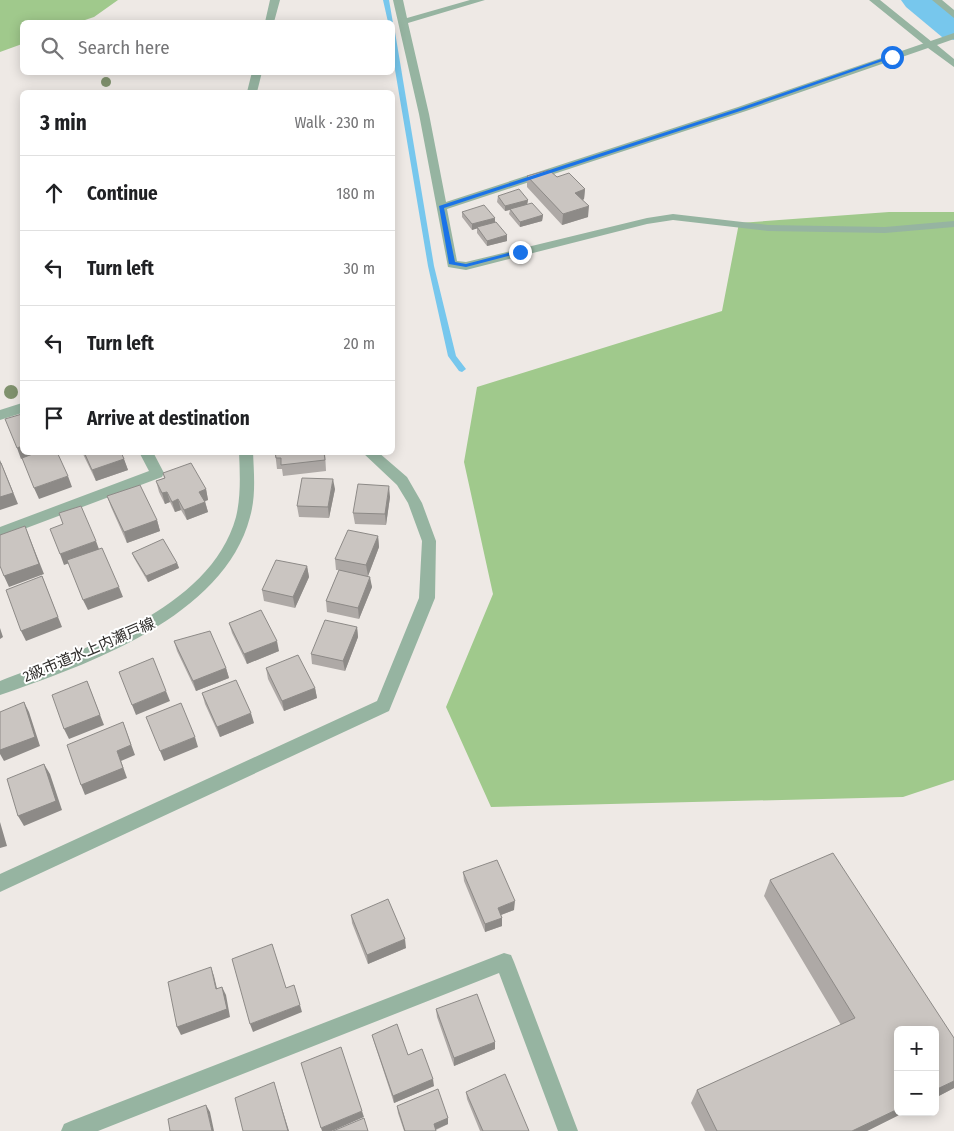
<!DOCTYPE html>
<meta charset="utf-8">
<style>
:root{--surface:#fff;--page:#f2f2f2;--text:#202124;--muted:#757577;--line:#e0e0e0}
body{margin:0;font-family:"Fira Sans Condensed","Noto Sans JP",sans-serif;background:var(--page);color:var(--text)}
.controls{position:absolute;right:15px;bottom:15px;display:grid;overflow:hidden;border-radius:8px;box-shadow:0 2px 12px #0003}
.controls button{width:45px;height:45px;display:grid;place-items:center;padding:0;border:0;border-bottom:1px solid var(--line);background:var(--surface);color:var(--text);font:25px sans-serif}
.stop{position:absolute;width:15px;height:15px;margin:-11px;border:4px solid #1a73e8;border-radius:50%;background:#fff}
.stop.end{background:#1a73e8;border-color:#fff;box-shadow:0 1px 5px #0008}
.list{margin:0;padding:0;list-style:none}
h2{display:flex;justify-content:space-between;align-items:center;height:65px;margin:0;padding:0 20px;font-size:21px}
h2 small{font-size:16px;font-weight:400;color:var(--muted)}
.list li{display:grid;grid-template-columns:32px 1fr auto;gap:15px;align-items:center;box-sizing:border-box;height:75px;padding:0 20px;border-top:1px solid var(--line)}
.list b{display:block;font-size:19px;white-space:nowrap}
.list em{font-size:16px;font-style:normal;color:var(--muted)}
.icon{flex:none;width:28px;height:28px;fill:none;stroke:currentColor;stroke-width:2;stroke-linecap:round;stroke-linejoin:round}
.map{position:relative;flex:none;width:954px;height:1131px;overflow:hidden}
.search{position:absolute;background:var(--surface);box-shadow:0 2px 12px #0003;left:20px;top:20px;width:375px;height:55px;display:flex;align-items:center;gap:12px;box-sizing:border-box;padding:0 18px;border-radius:8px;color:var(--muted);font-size:19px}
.panel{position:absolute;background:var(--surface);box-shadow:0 2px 12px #0003;left:20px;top:90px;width:375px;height:365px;border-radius:8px}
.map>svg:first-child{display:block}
</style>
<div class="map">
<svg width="954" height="1131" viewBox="0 0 954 1131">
<rect width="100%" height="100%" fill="#eee9e5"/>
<path fill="#a0c98c" d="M0 0H118L94 17 79 22H22V44L0 52Z
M889 212H954V780L903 797 491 807 446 707 493 594 464 462 477 387 722 311 739 223Z"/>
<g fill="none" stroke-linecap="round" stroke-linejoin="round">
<path fill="#77c7ed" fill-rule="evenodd" d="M383 0H389L393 23 388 22Z
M392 30 395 32 434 266 456 356 466 369 462 372 459 371 448 356 428 266 392 52Z"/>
<path fill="#77c7ed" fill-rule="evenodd" d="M901 0H937L954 14V40L942 37 906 7Z"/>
<path fill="#96b4a1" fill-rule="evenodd" d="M393 0H403L407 18 470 0H485L408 23 429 114 446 202 738 107 954 33V39L937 45 954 59V67L928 48 746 111 447 209 457 261 466 262 647 218 673 214 768 225 885 227 954 221V227L885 233 768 231 673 220 647 224 466 270 448 267 419 114Z
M932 0H942L954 10V18Z
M22 403V413L0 420V410Z
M139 452H153L164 473 162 477 0 538V527L149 471Z
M362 452H378L407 477 422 503 436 541 435 598 389 711 0 892V874L377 701 419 598 422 541 408 503 397 485Z
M504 953 511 955 514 962 578 1131H558L499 973 98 1131H61L64 1124 71 1121Z"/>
<path fill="#96b4a1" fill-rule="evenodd" d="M270 0H280L274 22H265Z
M869 0H880L932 42V46H926Z
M252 72H262L257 92H247Z
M239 452H253C254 474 256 496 250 517 224 617 87 665 0 695V681C80 650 210 611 236 517 241 496 240 474 239 452Z"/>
</g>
<g fill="#80926e">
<circle cx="106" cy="82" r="5"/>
<circle cx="11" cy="392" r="7"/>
</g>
<path fill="#aea9a6" d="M527 176 557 177 585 189 584 199 583 200 588 217 562 225 527 187Z
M498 196 528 200 527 204 543 215 542 221 520 227 509 214 510 210 505 211 497 202Z
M462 212 495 222 507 241 487 246 477 233V228L472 230 462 217Z
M82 452H121L128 470 96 481Z
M275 452H325L326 471 283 476 282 469H277Z
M163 473 206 489 208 500 205 501 208 512 187 520 181 510 175 512 170 502 165 504 159 492 156 481 164 478Z
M335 489 329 518 299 517 297 506Z
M107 496 157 520 160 531 127 543 111 507Z
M390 497 386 525 355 524 353 513Z
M378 536 379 547 368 576 372 587 359 619 327 612 326 601 339 570H336L335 559Z
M132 553 177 563 179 568 148 582 134 558Z
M307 566 309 577 295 608 264 601 262 590Z
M229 623 279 651 247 664 232 633Z
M357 627 358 637 345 671 312 664 311 654Z
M174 641 226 668 229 678 196 691 177 651Z
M266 668 315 688 317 698 284 711 268 679Z
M202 693 254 723 220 737 205 704Z
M463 872 514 910 501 915 502 918V926L485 932 464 881Z
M770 880 954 1038V1088L935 1098 898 1112H905L867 1131H705L691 1103 697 1090 841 1025 764 896Z
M351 915 406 948 368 964 352 923Z
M436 1009 495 1049 454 1066 437 1017Z
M372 1035 408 1055 434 1086 394 1103 374 1042Z
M466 1092 529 1131H480L467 1099Z
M397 1106 448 1118V1124L436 1130V1131H404L398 1113Z"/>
<path fill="#8d8a87" d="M585 189 584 199 575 204V193Z
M528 200 527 205 505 211V206Z
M589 206 588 217 562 225 563 214Z
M543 215 542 221 520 227V222Z
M495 218V223L472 230V224Z
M507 235V241L487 246V241Z
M22 446V452H39L21 459 17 448Z
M124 459 128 470 96 481 92 470Z
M0 460 18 504 0 510Z
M68 476 72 487 39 499 34 488Z
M333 479 335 489 329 518 328 507Z
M389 486 390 497 386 525 385 514Z
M206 489 208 500 202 502 199 492Z
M167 492 170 502 165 504 162 493Z
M178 499 181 510 175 512 172 502Z
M205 502 208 512 187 520 184 510Z
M157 520 160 531 127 543 124 532Z
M25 526 44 574 9 587 4 576Z
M378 536 379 547 368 576 366 565Z
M96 541 100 552 64 565 60 554Z
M177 563 179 568 148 582 146 576Z
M307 566 309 577 295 608 293 597Z
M42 576 62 627 26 641 21 631Z
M370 577 372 587 359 619 358 608Z
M119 587 123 597 88 610 83 600Z
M357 627 358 637 345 671 343 661Z
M0 628 3 637 0 639Z
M277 641 279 651 247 664 244 654Z
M226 668 229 678 196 691 193 681Z
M87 681 104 725 69 739 64 729Z
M315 688 317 698 284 711 282 701Z
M166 691 170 701 136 715 132 705Z
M24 702 29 712 40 746 4 761 0 754V750Z
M251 713 254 723 220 737 217 727Z
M123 722 135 755 121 761 127 778 85 795 81 785 117 751Z
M195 737 198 747 164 761 160 751Z
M44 764 50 774 62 810 24 826 18 816Z
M0 822 7 846 0 848Z
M515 901 514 910 498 916V908Z
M502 918V926L485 932V924Z
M405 939 406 948 368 964 367 955Z
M211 967 214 976 219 997 216 989Z
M222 987 226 995 230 1017 181 1035 177 1027Z
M300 1005 302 1012 253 1032 250 1024Z
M495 1042V1049L454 1066V1058Z
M433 1079 434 1086 394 1103 393 1096Z
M954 1081V1088L935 1098V1090Z
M274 1082 276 1089 289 1131H288Z
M206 1105 210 1112 214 1131H212Z
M898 1109V1112H905L867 1131H852Z
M362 1111 364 1117 332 1131H322L321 1128Z
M448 1118V1124L434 1130V1124Z"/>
<path fill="#cac5c1" stroke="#8d8a87" d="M549 170 557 177 569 173 585 189 575 193 589 206 563 214 527 176Z
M519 189 528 200 505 206 498 196Z
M532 203 543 215 520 222 510 209Z
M484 205 495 218 472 224 462 212Z
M496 222 507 235 487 241 477 227Z
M22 414V446L17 448 5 419Z
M38 452H57L68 476 34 488 22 458Z
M84 452H121L124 459 92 470Z
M275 452H324L325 460 281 465V458H276Z
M0 463H1L13 493 0 497Z
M191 463 206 489 199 492 205 502 184 510 178 499 172 502 167 492 162 493 156 481 165 478 163 473Z
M302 478 333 479 328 507 297 506Z
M358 484 389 486 385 514 353 513Z
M140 485 157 520 124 532 107 496Z
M81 506 96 541 60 554 50 529 63 524 59 513Z
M25 526 39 564 4 576 0 566V535Z
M348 530 378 536 366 565 335 559Z
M163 539 177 563 146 576 132 553Z
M102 548 119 587 83 600 67 560Z
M276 560 307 566 293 597 262 590Z
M339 570 370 577 358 608 326 601Z
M42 576 58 617 21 631 6 590Z
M261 610 277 641 244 654 229 623Z
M325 620 357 627 343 661 311 654Z
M210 631 226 668 193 681 174 641Z
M298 655 315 688 282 701 266 668Z
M153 658 166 691 132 705 119 672Z
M236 680 251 713 217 727 202 693Z
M87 681 100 715 64 729 52 695Z
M24 702 35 737 0 750V712Z
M181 703 195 737 160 751 146 717Z
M123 722 131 745 117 751 123 768 81 785 67 745Z
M44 764 56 801 18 816 7 779Z
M833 853 954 1038V1081L935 1090V1030H898V1109L852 1131H717L697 1090 855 1018 770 880Z
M497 860 515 901 498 908 502 918 485 924 463 872Z
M388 899 405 939 367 955 351 915Z
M272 944 286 988 294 985 300 1005 250 1024 232 959Z
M211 967 216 989 222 987 227 1009 177 1027 168 982Z
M477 994 495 1042 454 1058 436 1009Z
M397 1024 408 1055 422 1049 433 1079 393 1096 372 1035Z
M341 1047 362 1111 321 1128 301 1063Z
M505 1074 529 1131H483L466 1092Z
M274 1082 288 1131H243L235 1098Z
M438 1089 448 1118 434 1124 436 1131H405L397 1106Z
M206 1105 212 1131H170L168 1119Z
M364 1118 368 1131H333Z"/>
<path fill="#1a73e8" d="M890 56 894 57 743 110 444 208 455 262 466 264 520 250 523 252 466 267 449 264 439 206 740 108Z"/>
<g text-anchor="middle" stroke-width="4" stroke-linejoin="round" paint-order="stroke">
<g font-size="15" fill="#2f2d2b" stroke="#fff">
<text transform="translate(89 650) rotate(-23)" y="5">2級市道水上内瀬戸線</text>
</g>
</g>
</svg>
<div class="controls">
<button>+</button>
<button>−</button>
</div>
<div class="stop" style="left:892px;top:57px"></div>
<div class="stop end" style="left:520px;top:252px"></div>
<div class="search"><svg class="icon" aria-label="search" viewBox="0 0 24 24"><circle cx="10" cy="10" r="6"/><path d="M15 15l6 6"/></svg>Search here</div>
<section class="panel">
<h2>3 min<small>Walk · 230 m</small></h2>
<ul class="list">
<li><svg class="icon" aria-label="ahead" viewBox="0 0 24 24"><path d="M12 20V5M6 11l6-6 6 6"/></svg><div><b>Continue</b></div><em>180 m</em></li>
<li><svg class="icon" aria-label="left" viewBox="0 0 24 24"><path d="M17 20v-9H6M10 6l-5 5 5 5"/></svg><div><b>Turn left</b></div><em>30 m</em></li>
<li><svg class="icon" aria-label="left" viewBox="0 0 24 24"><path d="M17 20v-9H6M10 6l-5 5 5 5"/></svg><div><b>Turn left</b></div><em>20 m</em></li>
<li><svg class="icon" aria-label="arrive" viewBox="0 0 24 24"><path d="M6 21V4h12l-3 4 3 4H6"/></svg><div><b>Arrive at destination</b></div></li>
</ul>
</section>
</div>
